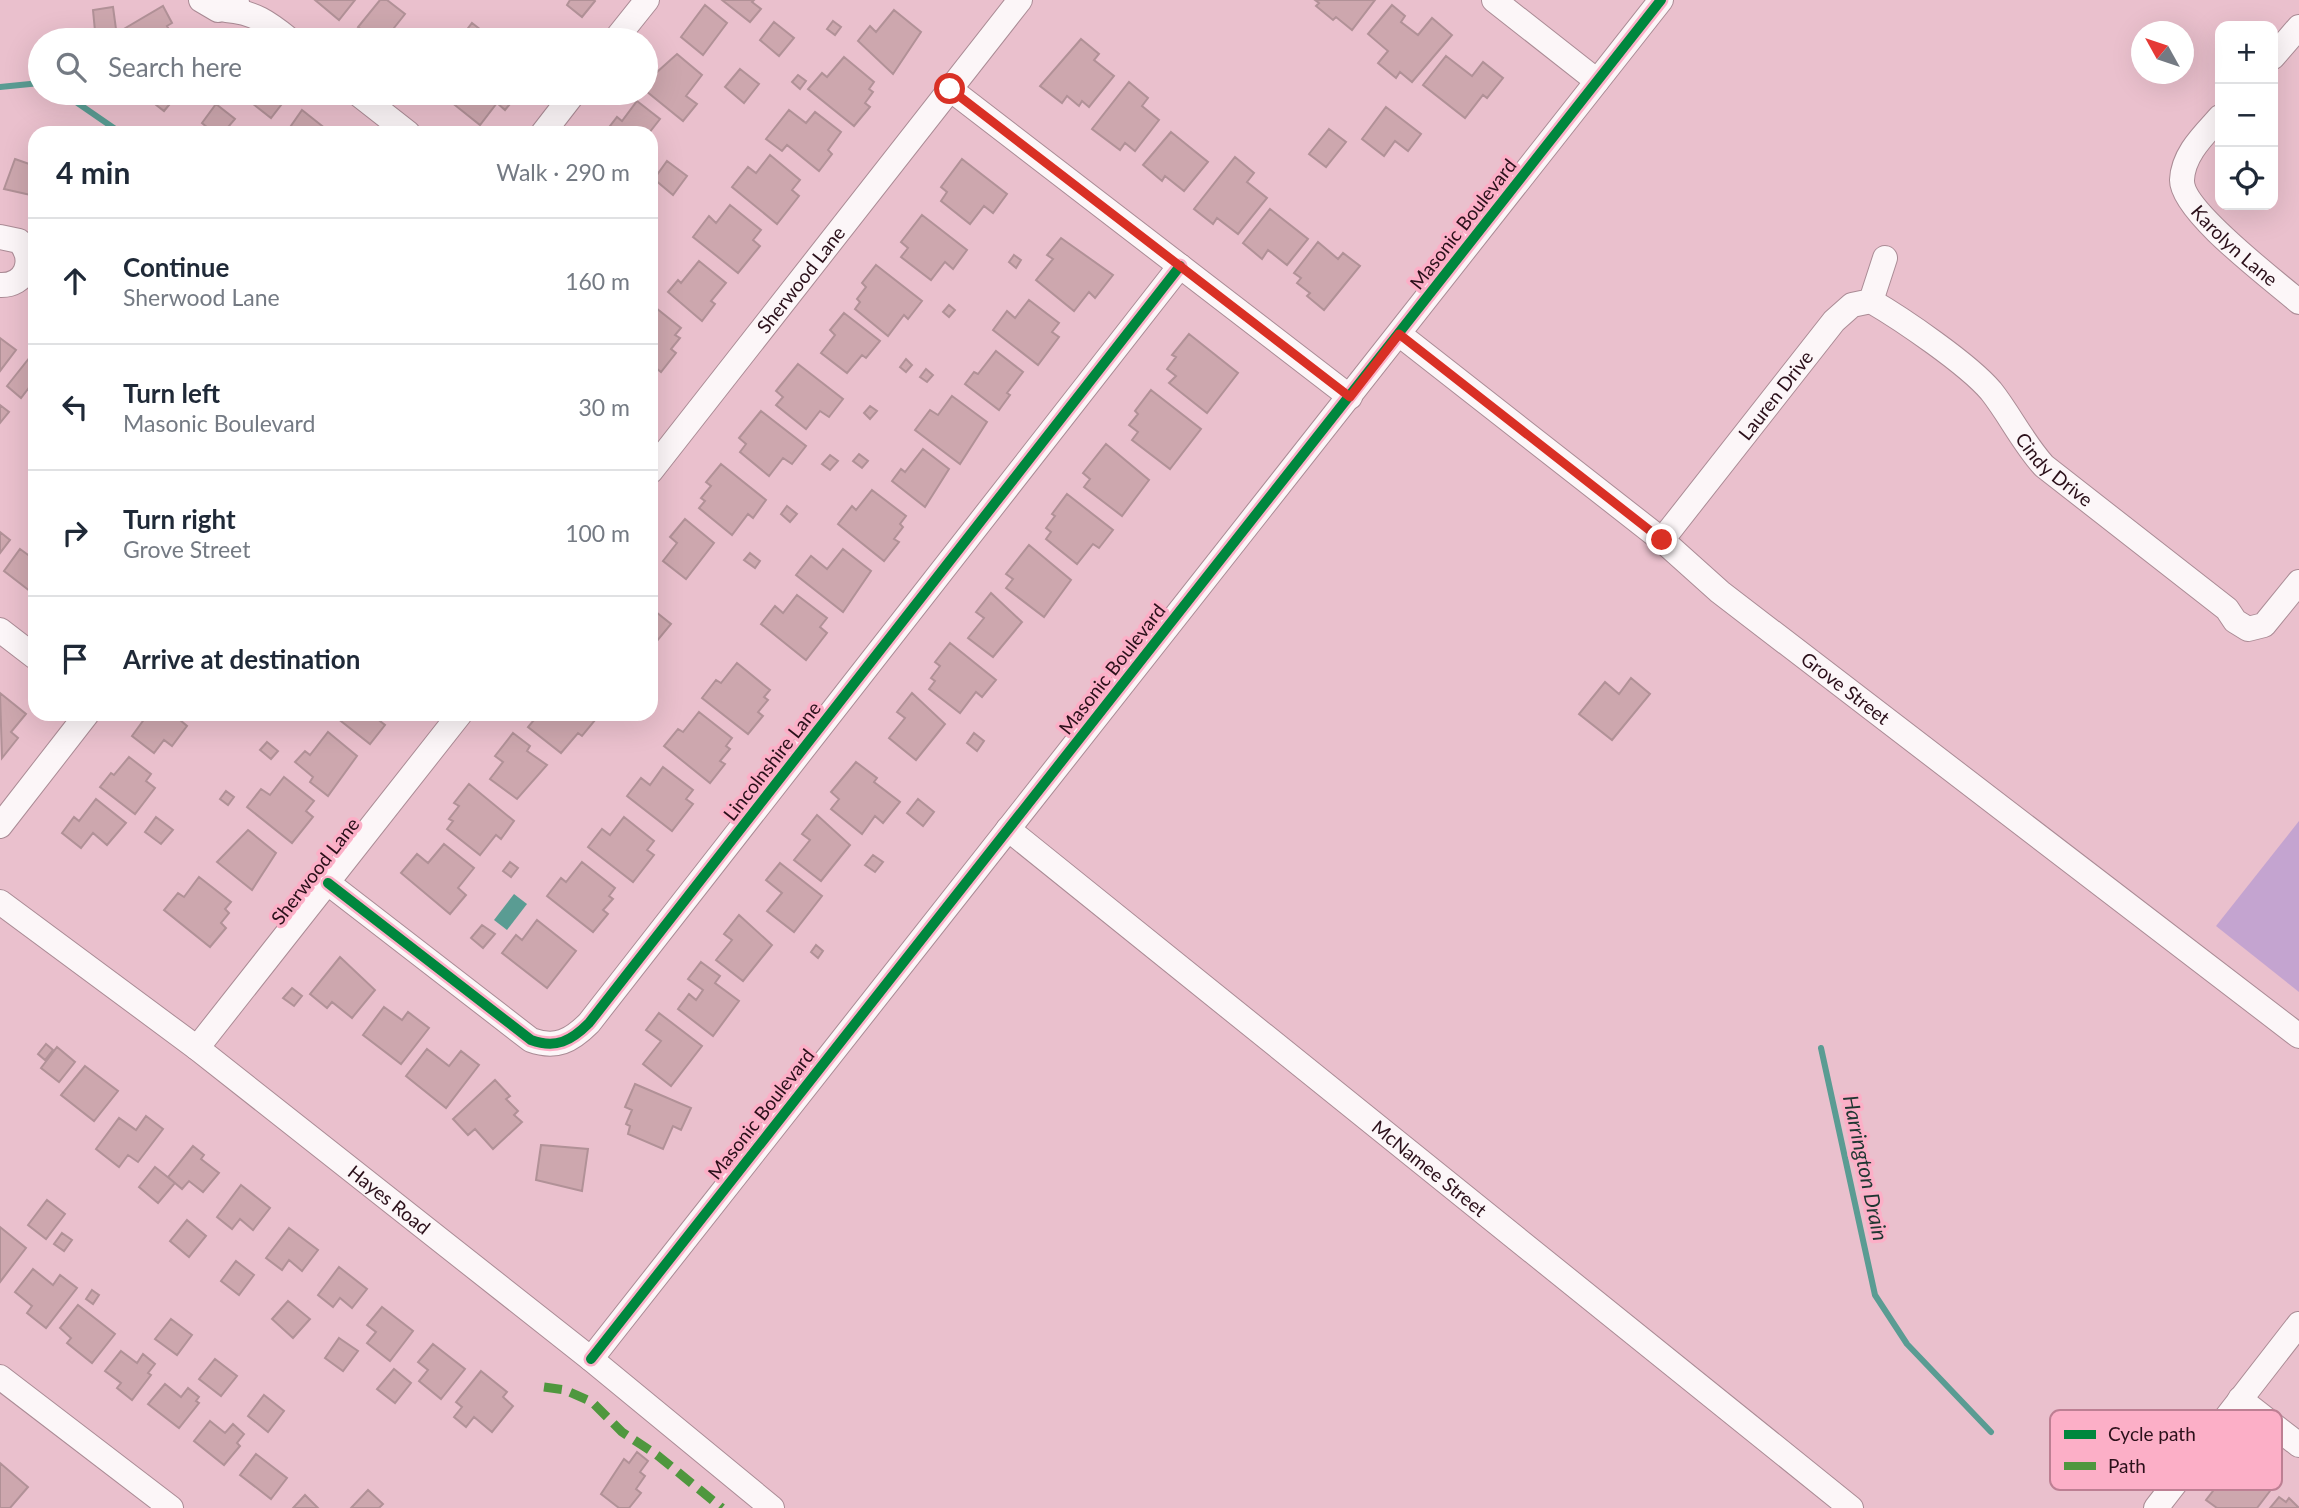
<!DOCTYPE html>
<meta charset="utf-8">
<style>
:root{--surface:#fff;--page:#f6f6f7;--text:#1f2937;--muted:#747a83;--line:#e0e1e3}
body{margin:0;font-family:Lato,sans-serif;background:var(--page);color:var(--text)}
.controls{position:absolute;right:21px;top:21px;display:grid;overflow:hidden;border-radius:14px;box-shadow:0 7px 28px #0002}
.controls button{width:63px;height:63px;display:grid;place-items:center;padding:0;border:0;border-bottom:2px solid var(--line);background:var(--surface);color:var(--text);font:35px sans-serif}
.compass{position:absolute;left:2131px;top:21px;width:63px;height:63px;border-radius:50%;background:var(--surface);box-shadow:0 7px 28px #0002;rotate:310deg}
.stop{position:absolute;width:21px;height:21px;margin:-16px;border:5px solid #d93025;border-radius:50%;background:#fff}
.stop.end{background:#d93025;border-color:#fff;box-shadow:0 2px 7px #0008}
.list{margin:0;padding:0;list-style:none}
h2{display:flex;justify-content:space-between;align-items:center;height:91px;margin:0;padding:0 28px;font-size:30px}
h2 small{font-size:23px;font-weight:400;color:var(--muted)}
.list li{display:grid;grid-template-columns:46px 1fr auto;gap:21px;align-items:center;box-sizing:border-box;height:126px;padding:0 28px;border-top:2px solid var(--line)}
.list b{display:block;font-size:26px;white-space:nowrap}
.list p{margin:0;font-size:23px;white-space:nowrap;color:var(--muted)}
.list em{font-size:23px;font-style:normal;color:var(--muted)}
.icon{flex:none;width:38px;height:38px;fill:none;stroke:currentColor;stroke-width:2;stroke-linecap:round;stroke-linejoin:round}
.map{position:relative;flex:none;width:2299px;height:1508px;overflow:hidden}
.search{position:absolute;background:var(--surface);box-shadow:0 7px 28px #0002;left:28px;top:28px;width:630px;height:77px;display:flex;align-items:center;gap:18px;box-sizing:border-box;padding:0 24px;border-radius:38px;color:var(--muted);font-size:26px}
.panel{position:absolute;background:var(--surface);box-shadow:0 7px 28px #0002;left:28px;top:126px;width:630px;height:595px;border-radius:21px}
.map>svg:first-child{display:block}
</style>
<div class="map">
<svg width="2299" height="1508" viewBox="0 0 2299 1508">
<rect width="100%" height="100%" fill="#eac0cd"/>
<path fill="#c4a4d0" d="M2299 821V992L2216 926Z"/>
<path fill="#5a9c93" d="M514 894 527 904 507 930 494 920Z"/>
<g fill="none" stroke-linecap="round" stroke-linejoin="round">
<path stroke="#5a9c93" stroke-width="6" d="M0 87 40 83
M63 93 121 133
M1821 1048 1875 1295 1907 1344 1991 1432"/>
</g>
<path fill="#cda7ae" stroke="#b19197" stroke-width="2" d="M315 0H355L339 20Z
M380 0H387L405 14 394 28 409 40H375L358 27Z
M570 0H594L595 1 582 17 567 5Z
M722 0H754L752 2 761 9 750 22Z
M1315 0H1375L1352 30 1336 17 1333 20 1316 6 1319 3Z
M705 5 727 23 703 55 681 37Z
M1392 5 1405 16 1401 22 1418 35 1432 18 1452 35 1412 82 1400 72 1396 78 1378 63 1388 51 1368 34Z
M163 6 172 23 167 26 175 40H128L122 30Z
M113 7 116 29 95 31 93 10Z
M894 10 921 32 893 74 858 41 870 26 876 32Z
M833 21 841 27 835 35 827 29Z
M774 22 794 38 779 56 760 40Z
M472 23 490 37 488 40H459Z
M1081 39 1099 54 1094 60 1114 76 1089 107 1082 101 1079 106 1067 96 1062 103 1040 86Z
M677 54 702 75 686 96 697 104 683 121 646 91V79L654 69 657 72Z
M1446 56 1472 76 1483 62 1503 78 1487 98 1483 95 1465 118 1423 85Z
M844 57 874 82 869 89 873 92 865 103 870 107 854 126 808 89 822 73 827 77Z
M740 69 759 84 744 103 725 87Z
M798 75 806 81 800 89 792 82Z
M1129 82 1148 98 1142 106 1159 120 1135 151 1125 143 1120 150 1092 129Z
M149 93H179L164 111 146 97Z
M239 93H284L288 96 271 118Z
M451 93H484L488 96 490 93H519L505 110 497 103 480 125 446 98Z
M637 101 660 119 649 133 607 130 617 117 622 121Z
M216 104 235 119 223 133H214L202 123Z
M1386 107 1421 134 1408 151 1395 141 1384 156 1362 139Z
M302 110 331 133H286Z
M789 110 806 123 815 112 841 132 828 150 832 154 819 171 787 145 782 151 766 139Z
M1329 129 1346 142 1326 167 1309 154Z
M1171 132 1208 162 1184 191 1165 176 1162 181 1143 165Z
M770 155 800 180 792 190 799 196 777 224 732 187 748 167 756 173Z
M1235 157 1254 173 1247 182 1267 198 1238 234 1217 218 1213 224 1194 209Z
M15 159 35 166V196L4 189Z
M962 159 1007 194 993 213 984 206 970 224 941 201 947 192 941 187Z
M667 161 687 176 673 195 654 179Z
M730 205 761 230 753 240 760 246 738 273 693 237 709 216 716 223Z
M1270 209 1308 239 1287 265 1268 250 1262 259 1243 243Z
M922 215 967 250 953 269 945 262 931 280 901 257 908 248 901 242Z
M1061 238 1113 275 1095 298 1089 292 1074 311 1036 280 1053 259 1047 255Z
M1318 242 1338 259 1343 253 1360 266 1324 310 1307 296 1310 293 1297 283 1301 278 1294 273Z
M1014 255 1021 260 1016 268 1009 262Z
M699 261 726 283 711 301 715 304 702 321 668 292 678 280 681 283Z
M876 265 922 301 908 319 904 315 888 336 855 309 860 302 857 299 866 287 862 283Z
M1029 300 1059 323 1052 332 1059 337 1038 365 993 330 1007 311 1015 318Z
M651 304 681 328 675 335 680 338 671 349 676 353 661 372 651 364Z
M949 305 955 310 949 317 943 312Z
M844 313 880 341 866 358 862 355 847 373 821 353 835 335 830 330Z
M1189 334 1238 373 1207 413 1169 383 1176 376 1167 369 1176 357 1172 355Z
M0 338 16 350 0 371Z
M996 351 1023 372 1007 393 1010 395 999 410 965 384 974 372 978 374Z
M34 352 35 395 28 389 21 398 7 386Z
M906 359 912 365 906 372 900 367Z
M798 364 843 399 829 417 820 411 806 429 776 405 783 397 776 391Z
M926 369 933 375 927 382 920 377Z
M1151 390 1201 429 1170 469 1132 440 1138 432 1129 425 1138 414 1135 411Z
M952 396 987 422 960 464 915 430 930 410 938 415Z
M0 405 9 412 0 423Z
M870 406 877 411 870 419 864 413Z
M761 411 806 446 792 464 783 458 769 476 740 452 746 444 739 438Z
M1106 444 1149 480 1122 516 1084 487 1090 479 1083 473Z
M923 449 949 469 925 507 892 481 901 469 905 472Z
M859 454 868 461 862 468 853 461Z
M830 455 838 461 830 470 822 464Z
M721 464 766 500 753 518 748 514 732 535 699 508 705 501 701 498 711 486 706 482Z
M872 490 906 516 900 524 903 527 894 539 899 542 884 561 838 524 852 506 856 510Z
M1067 494 1113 530 1099 548 1093 544 1077 564 1046 539 1051 532 1046 528 1055 516 1052 514Z
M787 506 797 514 790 522 781 514Z
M685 519 714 543 686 579 663 561 677 543 670 537Z
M0 532 10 540 0 553Z
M1029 545 1071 580 1044 617 1006 588 1013 579 1006 574Z
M20 549 35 560V595L4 571Z
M843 549 871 571 843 612 796 575 811 556 827 569Z
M750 553 760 561 755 568 744 560Z
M991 593 1022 622 993 657 968 638 984 618 976 612Z
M797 595 827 618 820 627 827 633 806 660 761 624 775 606 783 613Z
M651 608 671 624 657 641 653 638 651 640Z
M950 643 996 680 982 697 976 692 960 713 929 689 935 681 931 678 940 666 935 662Z
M737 663 770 690 764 697 768 700 758 712 763 716 748 734 702 698 716 680 721 683Z
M1631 678 1650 694 1612 740 1579 714 1605 682 1619 694Z
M0 693 26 714 11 732 18 738 2 758Z
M912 693 945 724 916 760 889 738 905 718 897 712Z
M699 712 732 738 726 746 730 749 720 761 725 764 710 783 664 746 678 729 683 732Z
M148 714H173L187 726 172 746 164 740 154 753 132 736Z
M332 714H386L380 721 385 725 370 744Z
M532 714H590L596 719 582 736 578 733 561 753 528 727 534 720 530 716Z
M328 732 357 756 328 796 310 782 313 777 295 762 305 751 310 755Z
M513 733 530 746 527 751 547 765 517 799 490 779 503 762 495 756Z
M974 733 984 741 977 751 967 743Z
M267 742 278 751 271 759 260 750Z
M129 757 151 774 146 781 155 788 135 814 100 787 111 773 114 775Z
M856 762 877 778 874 782 900 802 883 823 875 816 862 834 831 809 839 799 831 792Z
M663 767 693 790 686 799 693 804 672 831 627 796 641 778 650 785Z
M284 777 314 801 306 811 313 817 292 843 247 807 261 789 270 795Z
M469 784 514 821 501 839 496 835 480 855 447 829 453 821 449 819 459 806 454 803Z
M226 791 234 797 228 805 220 799Z
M96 799 126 823 107 845 93 833 81 848 62 833 74 817 79 821Z
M918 799 934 812 923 826 907 813Z
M817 815 850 845 821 881 794 860 810 840 802 834Z
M156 817 173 830 161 844 145 832Z
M624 817 654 841 647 850 654 855 633 882 588 847 602 829 610 835Z
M248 830 276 853 252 890 217 862Z
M444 844 474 868 458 888 466 895 450 914 401 873 417 854 428 863Z
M873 855 883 862 875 872 865 865Z
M510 862 518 868 511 877 503 871Z
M582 862 615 888 609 896 613 899 603 910 608 914 593 932 547 896 561 878 566 882Z
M780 863 822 896 794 932 767 911 782 893 766 880Z
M199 877 231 902 225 909 229 913 221 923 226 928 210 947 164 910 178 893 184 897Z
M739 915 772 945 743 981 716 960 732 940 724 934Z
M537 920 576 951 547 988 502 953 516 935 522 940Z
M482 925 495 934 483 948 471 938Z
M816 945 823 951 818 958 811 952Z
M340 957 375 990 352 1018 332 1002 327 1008 310 994Z
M701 962 720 976 715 983 739 1001 713 1036 678 1009 689 994 696 1000 703 990 688 979Z
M292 988 302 996 294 1006 283 998Z
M384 1007 402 1020 408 1012 429 1028 401 1064 363 1035Z
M659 1013 702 1046 671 1086 643 1064 661 1041 646 1030Z
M46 1044 53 1050 45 1060 38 1054Z
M57 1047 75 1062 59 1082 41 1068Z
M427 1049 449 1066 461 1051 479 1065 446 1108 406 1076Z
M85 1066 118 1091 94 1121 61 1095Z
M495 1080 510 1096 506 1099 518 1111 514 1115 522 1122 493 1149 475 1129 468 1135 453 1119Z
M635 1084 691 1108 681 1130 673 1126 663 1149 628 1134 630 1126 626 1124 632 1110 625 1107Z
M146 1116 163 1129 138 1162 128 1155 119 1167 96 1149 119 1118 136 1130Z
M541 1145 588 1149 582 1191 536 1180Z
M193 1146 204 1155 201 1159 219 1173 203 1192 189 1181 182 1189 168 1177Z
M155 1167 175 1183 158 1203 139 1187Z
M241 1185 270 1208 253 1230 240 1219 232 1229 217 1217Z
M47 1200 65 1214 46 1239 28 1225Z
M187 1220 206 1236 189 1257 170 1241Z
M0 1227 26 1248 0 1282Z
M289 1228 318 1250 302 1271 289 1260 282 1270 266 1258Z
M62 1233 72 1240 64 1251 54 1244Z
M236 1261 254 1275 239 1295 221 1281Z
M339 1267 367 1289 352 1308 340 1298 333 1307 318 1295Z
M33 1269 53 1285 60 1275 77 1288 46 1328 27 1313 32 1306 15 1292Z
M92 1290 99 1295 93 1304 86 1299Z
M288 1301 310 1319 293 1338 272 1319Z
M78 1305 115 1334 92 1363 67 1343 71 1338 60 1328Z
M382 1307 413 1331 390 1361 367 1343 376 1332 367 1325Z
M171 1319 192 1335 177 1355 155 1339Z
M339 1338 358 1351 343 1371 325 1358Z
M433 1344 465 1369 441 1399 419 1381 428 1370 418 1362Z
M121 1351 137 1363 143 1354 155 1364 148 1373 151 1375 132 1400 117 1388 121 1383 105 1371Z
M215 1359 237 1376 221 1396 199 1379Z
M394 1369 411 1383 395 1403 377 1389Z
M481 1371 507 1392 503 1397 513 1406 492 1432 474 1417 466 1427 454 1417 462 1407 456 1402Z
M165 1384 181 1397 188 1388 199 1397 196 1401 199 1403 179 1428 148 1404Z
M264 1395 284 1411 268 1432 248 1416Z
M210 1421 225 1433 233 1424 244 1434 237 1443 240 1446 224 1465 194 1441Z
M637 1452 648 1461 640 1472 645 1476 636 1489 641 1493 629 1508H619L601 1494 624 1459 629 1463Z
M256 1454 287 1478 271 1499 240 1475Z
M2238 1459 2267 1481 2263 1485 2270 1491 2257 1508H2217L2206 1500Z
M0 1463 28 1487 10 1508H0Z
M368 1490 383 1504 379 1508H351Z
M305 1495 318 1508H293Z
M2279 1497 2286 1502 2289 1498 2299 1508H2270Z"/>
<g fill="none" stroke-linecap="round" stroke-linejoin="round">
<g stroke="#aa8b95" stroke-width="26">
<g id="minor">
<path d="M201 0 218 10 237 3"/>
<path d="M1494 0 1597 81"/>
<path d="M226 10C254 12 269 23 290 40"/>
<path d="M615 40 647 0"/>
<path d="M2273 57 2299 27"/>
<path d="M950 89 1350 397"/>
<path d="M357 93 408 133"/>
<path id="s1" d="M2220 117C2204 135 2183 154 2182 180 2181 211 2274 280 2299 302"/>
<path d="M543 133 574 93"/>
<path d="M0 237 19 241C36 260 26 286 0 285"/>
<path id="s2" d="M1871 301C1902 319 1968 364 1991 391 2010 415 2023 443 2044 466L2227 609 2235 621 2248 629 2264 625 2299 582"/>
<path id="s3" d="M1399 334 1662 540 1720 592 2299 1036"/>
<path id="s4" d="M651 471 1020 0"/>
<path id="s5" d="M1662 540 1834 321 1852 305 1871 301 1885 258"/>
<path d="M0 630 35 657"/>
<path d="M0 826 87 714"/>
<path id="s6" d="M1008 829 1851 1508"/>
<path d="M328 883 531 1040C556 1049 571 1041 589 1023L1180 266"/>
<path id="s7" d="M0 902 197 1048 591 1359 772 1508"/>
<path d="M197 1048 460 714"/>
<path d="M591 1359 1661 0"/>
<path d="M0 1377 171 1508"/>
<path d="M2240 1399 2299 1445"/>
<path d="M2156 1508 2299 1324"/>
</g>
</g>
<use href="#minor" stroke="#fcf6f8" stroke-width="24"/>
<path stroke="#4f973e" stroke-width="9" stroke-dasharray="18 9" stroke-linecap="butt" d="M544 1387 565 1390 592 1402 622 1432 657 1455 722 1508"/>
<g stroke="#fcafc7" stroke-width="15">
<path id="cycleway" d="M328 883 531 1040C556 1049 571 1041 589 1023L1180 266
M591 1359 1661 0"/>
</g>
<use href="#cycleway" stroke="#00873e" stroke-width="10"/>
</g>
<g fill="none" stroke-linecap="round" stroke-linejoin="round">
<path stroke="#d93025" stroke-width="9" d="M950 89 1350 397 1399 334 1662 540"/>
</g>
<g text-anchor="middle" stroke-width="7" stroke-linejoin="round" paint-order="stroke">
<g font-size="19" fill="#2b101a" stroke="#fcafc7">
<text transform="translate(1463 224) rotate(-52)" y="7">Masonic Boulevard</text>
<text dy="7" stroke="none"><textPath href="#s1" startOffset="161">Karolyn Lane</textPath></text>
<text dy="7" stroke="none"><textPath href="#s4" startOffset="243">Sherwood Lane</textPath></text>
<text dy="7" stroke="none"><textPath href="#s5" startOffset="184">Lauren Drive</textPath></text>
<text dy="7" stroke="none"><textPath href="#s2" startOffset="252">Cindy Drive</textPath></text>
<text transform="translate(1112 669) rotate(-52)" y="7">Masonic Boulevard</text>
<text dy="7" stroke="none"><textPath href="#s3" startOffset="570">Grove Street</textPath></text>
<text transform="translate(772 761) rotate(-52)" y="7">Lincolnshire Lane</text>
<text transform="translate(315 871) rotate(-52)" y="7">Sherwood Lane</text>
<text transform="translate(761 1114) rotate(-52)" y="7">Masonic Boulevard</text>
<text dy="7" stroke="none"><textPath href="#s6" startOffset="541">McNamee Street</textPath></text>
<text dy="7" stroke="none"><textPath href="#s7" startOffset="490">Hayes Road</textPath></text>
</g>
<g font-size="21" font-style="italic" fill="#1f3631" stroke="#fcafc7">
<text transform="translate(1865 1168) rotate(78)" y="7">Harrington Drain</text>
</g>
</g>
<rect x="2050" y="1410" width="232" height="80" rx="10" fill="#fcafc7" stroke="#bd7f93" stroke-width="2"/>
<rect x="2064" y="1430" width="32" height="9" fill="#00873e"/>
<rect x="2064" y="1462" width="32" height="8" fill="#4f973e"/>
<g font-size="19" fill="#2b101a">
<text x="2108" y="1441">Cycle path</text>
<text x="2108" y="1473">Path</text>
</g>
</svg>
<div class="controls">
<button>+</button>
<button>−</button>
<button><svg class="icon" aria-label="locate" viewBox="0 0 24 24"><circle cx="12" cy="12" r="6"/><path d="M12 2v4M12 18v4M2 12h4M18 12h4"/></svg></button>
</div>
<svg class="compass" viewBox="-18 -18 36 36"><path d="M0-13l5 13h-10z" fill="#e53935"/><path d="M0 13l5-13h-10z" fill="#747a83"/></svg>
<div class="stop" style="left:950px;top:89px"></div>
<div class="stop end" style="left:1662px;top:540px"></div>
<div class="search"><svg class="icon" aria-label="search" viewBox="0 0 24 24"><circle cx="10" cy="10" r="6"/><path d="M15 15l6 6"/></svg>Search here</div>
<section class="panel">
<h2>4 min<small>Walk · 290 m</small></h2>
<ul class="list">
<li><svg class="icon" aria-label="ahead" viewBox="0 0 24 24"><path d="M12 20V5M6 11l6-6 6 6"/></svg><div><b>Continue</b><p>Sherwood Lane</p></div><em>160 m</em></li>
<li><svg class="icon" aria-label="left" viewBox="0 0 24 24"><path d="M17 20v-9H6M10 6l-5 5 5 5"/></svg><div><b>Turn left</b><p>Masonic Boulevard</p></div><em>30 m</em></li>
<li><svg class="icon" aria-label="right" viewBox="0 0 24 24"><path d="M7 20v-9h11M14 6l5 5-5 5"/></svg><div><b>Turn right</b><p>Grove Street</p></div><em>100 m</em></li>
<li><svg class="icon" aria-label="arrive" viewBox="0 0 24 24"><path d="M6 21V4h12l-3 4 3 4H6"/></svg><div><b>Arrive at destination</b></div></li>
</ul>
</section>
</div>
